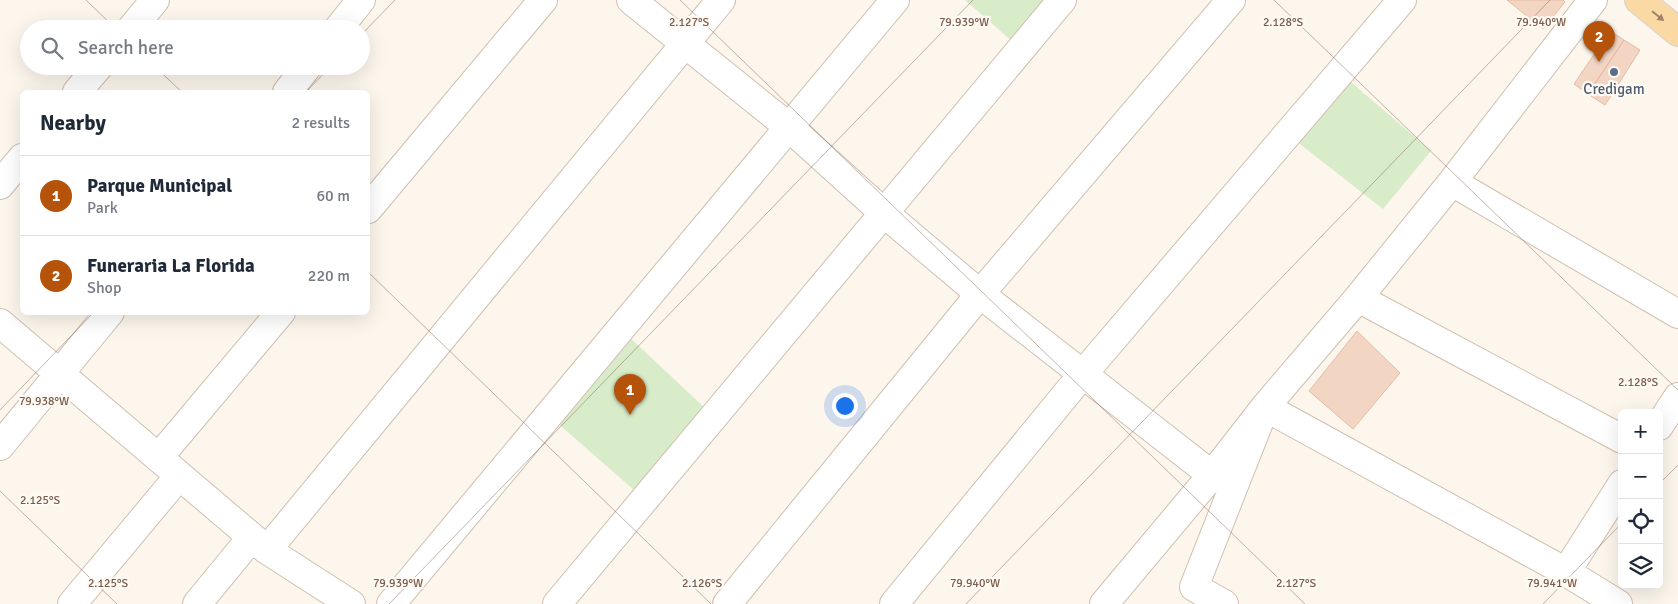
<!DOCTYPE html>
<meta charset="utf-8">
<style>
:root{--surface:#fff;--page:#f2f2f3;--text:#1f2937;--muted:#747a83;--line:#e0e1e3;--accent:#b45309}
body{margin:0;font-family:Signika,sans-serif;background:var(--page);color:var(--text)}
.controls{position:absolute;right:15px;bottom:15px;display:grid;overflow:hidden;border-radius:8px;box-shadow:0 5px 20px #0002}
.controls button{width:45px;height:45px;display:grid;place-items:center;padding:0;border:0;border-bottom:1px solid var(--line);background:var(--surface);color:var(--text);font:25px sans-serif}
.you{position:absolute;left:844px;top:405px;width:18px;height:18px;margin:-12px;border:4px solid #fff;border-radius:50%;background:#1a73e8;box-shadow:0 0 0 8px #1a73e833}
.badge{display:grid;place-items:center;width:32px;height:32px;border-radius:50%;background:var(--accent);color:#fff;font-size:16px;font-weight:700}
.pin{position:absolute;translate:-50% -41px;filter:drop-shadow(0 1px 2px #0008)}
.pin::after{content:'';position:absolute;top:26px;width:18px;height:15px;background:inherit;clip-path:polygon(0 0,100% 0,50% 100%)}
.list{margin:0;padding:0;list-style:none}
h2{display:flex;justify-content:space-between;align-items:center;height:65px;margin:0;padding:0 20px;font-size:21px}
h2 small{font-size:16px;font-weight:400;color:var(--muted)}
.list li{display:grid;grid-template-columns:32px 1fr auto;gap:15px;align-items:center;box-sizing:border-box;height:80px;padding:0 20px;border-top:1px solid var(--line)}
.list b{display:block;font-size:19px;white-space:nowrap}
.list p{margin:0;font-size:16px;white-space:nowrap;color:var(--muted)}
.list em{font-size:16px;font-style:normal;color:var(--muted)}
.icon{flex:none;width:28px;height:28px;fill:none;stroke:currentColor;stroke-width:2;stroke-linecap:round;stroke-linejoin:round}
.map{position:relative;flex:none;width:1678px;height:604px;overflow:hidden}
.search{position:absolute;background:var(--surface);box-shadow:0 5px 20px #0002;left:20px;top:20px;width:350px;height:55px;display:flex;align-items:center;gap:12px;box-sizing:border-box;padding:0 18px;border-radius:28px;color:var(--muted);font-size:19px}
.panel{position:absolute;background:var(--surface);box-shadow:0 5px 20px #0002;left:20px;top:90px;width:350px;height:225px;border-radius:8px}
.map>svg:first-child{display:block}
</style>
<div class="map">
<svg width="1678" height="604" viewBox="0 0 1678 604">
<rect width="100%" height="100%" fill="#fdf6ec"/>
<path fill="#d8ecc9" d="M965 0H1049L1014 43Z
M1351 82 1431 151 1383 209 1296 141Z
M626 334 706 409 635 491 554 420Z"/>
<path fill="#f3d5c3" stroke="#e6bba3" d="M1507 0H1563L1565 2 1543 29Z
M1610 31 1624 40 1588 94 1574 84Z
M1624 40 1640 50 1605 105 1588 94Z
M1357 331 1400 373 1353 429 1309 391Z"/>
<g fill="none" stroke-linecap="round" stroke-linejoin="round">
<g stroke="#d1beb0" stroke-width="30">
<path id="minor" d="M631 0 790 128 884 213 980 294 1212 475
M131 29 155 0
M338 29 361 0
M77 92 99 66
M287 92 308 66
M1452 182 1678 314
M0 185 22 158
M368 209 543 0
M1358 298 1622 439
M0 323 267 550 351 604
M1659 426 1678 397
M0 446 110 312
M159 457 281 312
M267 550 721 0
M1566 572 1622 484
M72 604 179 476
M197 604 252 537
M391 604 895 0
M557 604 1062 0
M727 604 980 294 1231 0
M894 604 1082 375 1402 0
M1104 604 1212 475 1265 407 1358 298 1452 182 1593 0
M1224 604 1194 587 1265 407 1566 572 1618 604"/>
</g>
<g stroke="#dad1cd" stroke-width="30">
<path id="major" d="M1639 0 1678 32"/>
</g>
<use href="#minor" stroke="#fff" stroke-width="28"/>
<use href="#major" stroke="#fbd9a5" stroke-width="28"/>
</g>
<defs><path id="oneway-solid" d="M-6-.8H1V-3.2L6.5 0L1 3.2V.8H-6Z" transform="scale(1.25)"/></defs>
<use fill="#a18267" href="#oneway-solid" transform="translate(1658 16) rotate(39)"/>
<path fill="none" stroke="#7a5c4d" stroke-width="1" stroke-opacity="0.45" d="M86 0 116 29M680 0 1305 604M1274 0 1678 390M361 35 395 0M154 66 182 92M306 92 331 66M368 272 711 604M0 410 94 312M1659 484 1678 465M0 491 117 604M389 604 973 0M966 604 1550 0M1543 604 1622 523"/>
<circle fill="#5c6f8a" stroke="#fffaf3" stroke-width="2" cx="1614" cy="72" r="5"/>
<g text-anchor="middle" stroke-width="4.5" stroke-linejoin="round" paint-order="stroke">
<g font-size="15" fill="#4e5e75" stroke="#fffaf3">
<text x="1614" y="94">Credigam</text>
</g>
</g>
<g font-size="12" text-anchor="middle" fill="#7a5c4d" stroke="#fffaf3" stroke-width="4.5" stroke-linejoin="round" paint-order="stroke">
<text x="689" y="26">2.127°S</text>
<text x="1283" y="26">2.128°S</text>
<text x="964" y="26">79.939°W</text>
<text x="1541" y="26">79.940°W</text>
<text x="1638" y="386">2.128°S</text>
<text x="44" y="405">79.938°W</text>
<text x="40" y="504">2.125°S</text>
<text x="398" y="587">79.939°W</text>
<text x="975" y="587">79.940°W</text>
<text x="1552" y="587">79.941°W</text>
<text x="108" y="587">2.125°S</text>
<text x="702" y="587">2.126°S</text>
<text x="1296" y="587">2.127°S</text>
</g>
</svg>
<div class="controls">
<button>+</button>
<button>−</button>
<button><svg class="icon" aria-label="locate" viewBox="0 0 24 24"><circle cx="12" cy="12" r="6"/><path d="M12 2v4M12 18v4M2 12h4M18 12h4"/></svg></button>
<button><svg class="icon" aria-label="layers" viewBox="0 0 24 24"><path d="M12 4l9 5-9 5-9-5zM3 14l9 5 9-5"/></svg></button>
</div>
<div class="you"></div>
<div class="pin badge" style="left:630px;top:415px">1</div>
<div class="pin badge" style="left:1599px;top:62px">2</div>
<div class="search"><svg class="icon" aria-label="search" viewBox="0 0 24 24"><circle cx="10" cy="10" r="6"/><path d="M15 15l6 6"/></svg>Search here</div>
<section class="panel">
<h2>Nearby<small>2 results</small></h2>
<ul class="list">
<li><span class="badge">1</span><div><b>Parque Municipal</b><p>Park</p></div><em>60 m</em></li>
<li><span class="badge">2</span><div><b>Funeraria La Florida</b><p>Shop</p></div><em>220 m</em></li>
</ul>
</section>
</div>
